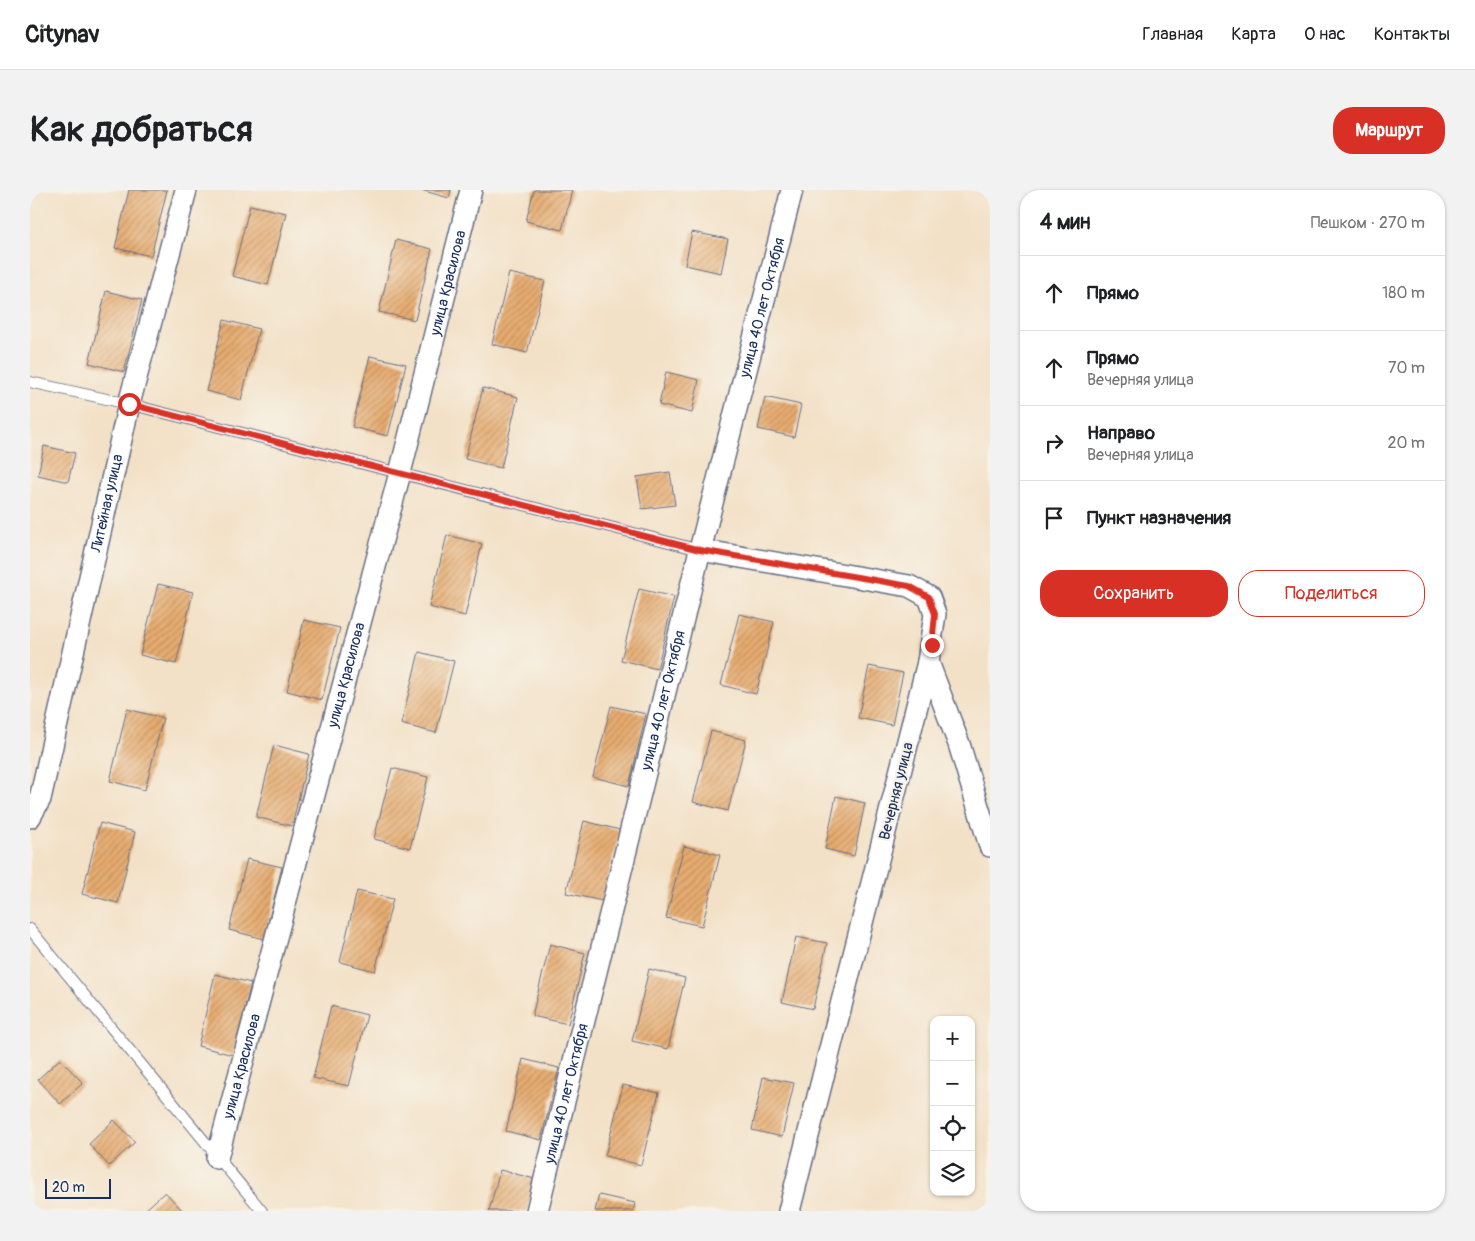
<!DOCTYPE html>
<html lang="ru">
<meta charset="utf-8">
<style>
:root{--surface:#fff;--page:#f2f2f2;--text:#202124;--muted:#757577;--line:#e0e0e0;--accent:#d93025}
body{margin:0;font-family:Pangolin,sans-serif;background:var(--page);color:var(--text)}
.controls{position:absolute;right:15px;bottom:15px;display:grid;overflow:hidden;border-radius:10px;box-shadow:0 1px 4px #0004}
.controls button{width:45px;height:45px;display:grid;place-items:center;padding:0;border:0;border-bottom:1px solid var(--line);background:var(--surface);color:var(--text);font:25px sans-serif}
.scale{position:absolute;left:15px;bottom:12px;width:66px;box-sizing:border-box;padding-left:5px;border:2px solid #1b2f5e;border-top:0;font-size:14px;line-height:18px;white-space:nowrap;color:#1b2f5e;-webkit-text-stroke:4px #f7f3e8;paint-order:stroke}
.stop{position:absolute;width:15px;height:15px;margin:-11px;border:4px solid #d93025;border-radius:50%;background:#fff}
.stop.end{background:#d93025;border-color:#fff;box-shadow:0 1px 5px #0008}
.list{margin:0;padding:0;list-style:none}
h2{display:flex;justify-content:space-between;align-items:center;height:65px;margin:0;padding:0 20px;font-size:21px}
h2 small{font-size:16px;font-weight:400;color:var(--muted)}
.list li{display:grid;grid-template-columns:32px 1fr auto;gap:15px;align-items:center;box-sizing:border-box;height:75px;padding:0 20px;border-top:1px solid var(--line)}
.list b{display:block;font-size:19px;white-space:nowrap}
.list p{margin:0;font-size:16px;white-space:nowrap;color:var(--muted)}
.list em{font-size:16px;font-style:normal;color:var(--muted)}
.actions{display:flex;gap:10px;padding:15px 20px}
.actions a{flex:1;padding:11px 0;border:1px solid var(--accent);border-radius:20px;text-align:center;font-size:18px;color:var(--accent)}
.actions .main{background:var(--accent);color:#fff}
.icon{flex:none;width:28px;height:28px;fill:none;stroke:currentColor;stroke-width:2;stroke-linecap:round;stroke-linejoin:round}
.map{position:relative;flex:none;width:960px;height:1021px;overflow:hidden;border-radius:20px}
header{display:flex;align-items:center;gap:30px;box-sizing:border-box;height:70px;padding:0 25px;background:var(--surface);border-bottom:1px solid var(--line)}
header strong{font-size:24px}
nav{display:flex;gap:28px;margin-inline-start:auto;font-size:18px}
.intro{display:flex;align-items:center;justify-content:space-between;box-sizing:border-box;height:120px;padding:0 30px}
h1{margin:0;font-size:35px}
.button{padding:12px 22px;border-radius:20px;background:var(--accent);color:#fff;font-size:18px;font-weight:700}
main{display:flex;gap:30px;padding:0 30px}
aside{flex:1;background:var(--surface);border-radius:20px;box-shadow:0 1px 4px #0004}
.map>svg:first-child{display:block}
</style>
<header>
<strong>Citynav</strong>
<nav><a>Главная</a><a>Карта</a><a>О нас</a><a>Контакты</a></nav>
</header>
<div class="intro"><h1>Как добраться</h1><a class="button">Маршрут</a></div>
<main>
<div class="map">
<svg width="960" height="1021" viewBox="0 0 960 1021">
<defs>
<pattern id="building-hatch" width="6" height="6" patternUnits="userSpaceOnUse" patternTransform="scale(1.25)"><rect width="6" height="6" fill="#e7ac70"/><path d="M-1 1l2-2M0 6l6-6M5 7l2-2" fill="none" stroke="#ba8c5f"/></pattern>
</defs>
<rect width="100%" height="100%" fill="#f7f3e8"/>
<filter id="ink" filterUnits="userSpaceOnUse"><feTurbulence type="fractalNoise" baseFrequency=".02" numOctaves="2"/><feDisplacementMap in="SourceGraphic" scale="10" xChannelSelector="R" yChannelSelector="G"/><feConvolveMatrix kernelMatrix="1 2 1 2 8 2 1 2 1" color-interpolation-filters="sRGB"/></filter>
<filter id="wash" filterUnits="userSpaceOnUse"><feTurbulence type="fractalNoise" baseFrequency=".0096" numOctaves="4" result="noise"/><feDisplacementMap in="SourceGraphic" scale="20" xChannelSelector="R" yChannelSelector="G"/><feGaussianBlur stdDeviation="1.12" result="paint"/><feColorMatrix in="noise" values="0 0 0 0 0 0 0 0 0 0 0 0 0 0 0 0 0 1.4 0 .05"/><feComposite in="paint" operator="in"/></filter>
<g filter="url(#wash)">
<rect width="100%" height="100%" fill="#f3e1c7"/>
<g id="blocks">
<g fill="url(#building-hatch)">
<path d="M 99,0 L 137,0 L 121,66 L 85,58 Z"/>
<path d="M 391,0 L 421,0 L 419,8 Z"/>
<path d="M 504,0 L 542,0 L 532,40 L 496,31 Z"/>
<path d="M 220,15 L 256,23 L 238,95 L 202,86 Z"/>
<path d="M 662,42 L 698,49 L 691,83 L 655,75 Z"/>
<path d="M 366,50 L 402,59 L 385,130 L 349,122 Z"/>
<path d="M 479,83 L 515,91 L 497,163 L 462,154 Z"/>
<path d="M 76,101 L 112,110 L 94,182 L 59,173 Z"/>
<path d="M 194,130 L 229,139 L 211,210 L 176,201 Z"/>
<path d="M 340,166 L 376,174 L 358,246 L 322,237 Z"/>
<path d="M 636,182 L 669,190 L 662,223 L 629,215 Z"/>
<path d="M 453,198 L 488,207 L 471,278 L 435,269 Z"/>
<path d="M 735,207 L 771,215 L 764,247 L 728,239 Z"/>
<path d="M 14,256 L 45,263 L 38,292 L 8,285 Z"/>
<path d="M 640,282 L 645,315 L 612,319 L 607,287 Z"/>
<path d="M 417,345 L 452,354 L 435,426 L 399,417 Z"/>
<path d="M 128,394 L 163,402 L 146,474 L 110,465 Z"/>
<path d="M 609,399 L 644,407 L 627,479 L 591,470 Z"/>
<path d="M 709,424 L 744,432 L 726,504 L 691,495 Z"/>
<path d="M 274,430 L 310,438 L 292,510 L 257,501 Z"/>
<path d="M 389,462 L 424,471 L 406,543 L 371,534 Z"/>
<path d="M 839,476 L 873,483 L 862,535 L 828,528 Z"/>
<path d="M 581,516 L 616,524 L 599,596 L 563,587 Z"/>
<path d="M 97,519 L 133,528 L 115,600 L 80,591 Z"/>
<path d="M 681,541 L 716,550 L 698,621 L 663,612 Z"/>
<path d="M 244,555 L 279,564 L 262,636 L 226,627 Z"/>
<path d="M 362,578 L 398,587 L 380,658 L 344,649 Z"/>
<path d="M 806,606 L 835,613 L 824,666 L 795,659 Z"/>
<path d="M 554,631 L 590,640 L 572,711 L 536,703 Z"/>
<path d="M 70,633 L 105,642 L 88,713 L 52,704 Z"/>
<path d="M 654,656 L 690,665 L 672,736 L 636,728 Z"/>
<path d="M 217,669 L 252,677 L 234,749 L 199,740 Z"/>
<path d="M 327,701 L 363,709 L 345,781 L 310,772 Z"/>
<path d="M 766,747 L 797,753 L 783,819 L 752,812 Z"/>
<path d="M 520,754 L 555,763 L 538,834 L 502,826 Z"/>
<path d="M 619,779 L 655,788 L 638,859 L 602,851 Z"/>
<path d="M 185,784 L 221,793 L 203,865 L 168,856 Z"/>
<path d="M 301,816 L 337,825 L 319,896 L 283,888 Z"/>
<path d="M 30,869 L 53,893 L 30,914 L 8,889 Z"/>
<path d="M 493,869 L 529,878 L 511,950 L 476,941 Z"/>
<path d="M 733,887 L 764,893 L 752,947 L 722,940 Z"/>
<path d="M 593,895 L 629,903 L 611,975 L 575,966 Z"/>
<path d="M 84,930 L 105,952 L 79,976 L 59,954 Z"/>
<path d="M 470,980 L 505,989 L 497,1021 L 459,1021 Z"/>
<path d="M 135,1002 L 153,1021 L 114,1021 Z"/>
<path d="M 569,1005 L 605,1013 L 603,1021 L 565,1021 Z"/>
</g>
</g>
</g>
<g filter="url(#ink)">
<use href="#blocks" fill-opacity="0" stroke="#676d83" stroke-width="1"/>
<g fill="none" stroke-linecap="round" stroke-linejoin="round">
<g stroke="#676d83" stroke-width="12">
<g id="service">
<path d="M 0,192 L 99,214 L 670,360"/>
<path d="M 0,739 L 232,1021"/>
</g>
</g>
<g stroke="#676d83" stroke-width="24">
<g id="minor">
<path d="M 670,360 L 879,396 L 899,407 L 905,424 L 898,472 L 759,1021"/>
<path d="M 898,472 L 929,554 L 960,656"/>
<path id="s1" d="M 0,627 L 10,609 L 99,214 L 156,0"/>
<path id="s2" d="M 187,968 L 370,283 L 441,0"/>
<path id="s3" d="M 507,1021 L 670,360 L 762,0"/>
</g>
</g>
<use href="#service" stroke="#fff" stroke-width="10"/>
<use href="#minor" stroke="#fff" stroke-width="21"/>
</g>
</g>
<g fill="none" stroke-linecap="round" stroke-linejoin="round" filter="url(#ink)">
<path stroke="#d93025" stroke-width="6" d="M 99,214 L 670,360 L 879,396 L 899,407 L 905,424 L 902,455"/>
</g>
<g text-anchor="middle" stroke-width="4.5" stroke-linejoin="round" paint-order="stroke">
<g font-size="15" fill="#1b2f5e" stroke="#f7f3e8">
<text dy="5" stroke="none"><textPath href="#s2" startOffset="905">улица Красилова</textPath></text>
<text dy="5" stroke="none"><textPath href="#s3" startOffset="931">улица 40 лет Октября</textPath></text>
<text dy="5" stroke="none"><textPath href="#s1" startOffset="324">Литейная улица</textPath></text>
<text dy="5" stroke="none"><textPath href="#s2" startOffset="500">улица Красилова</textPath></text>
<text dy="5" stroke="none"><textPath href="#s3" startOffset="526">улица 40 лет Октября</textPath></text>
<text transform="translate(866 601) rotate(-76)" y="5">Вечерняя улица</text>
<text dy="5" stroke="none"><textPath href="#s2" startOffset="95">улица Красилова</textPath></text>
<text dy="5" stroke="none"><textPath href="#s3" startOffset="121">улица 40 лет Октября</textPath></text>
</g>
</g>
</svg>
<div class="controls">
<button>+</button>
<button>−</button>
<button><svg class="icon" aria-label="locate" viewBox="0 0 24 24"><circle cx="12" cy="12" r="6"/><path d="M12 2v4M12 18v4M2 12h4M18 12h4"/></svg></button>
<button><svg class="icon" aria-label="layers" viewBox="0 0 24 24"><path d="M12 4l9 5-9 5-9-5zM3 14l9 5 9-5"/></svg></button>
</div>
<div class="scale">20 m</div>
<div class="stop" style="left:99px;top:214px"></div>
<div class="stop end" style="left:902px;top:455px"></div>
</div>
<aside>
<h2>4 мин<small>Пешком · 270 m</small></h2>
<ul class="list">
<li><svg class="icon" aria-label="ahead" viewBox="0 0 24 24"><path d="M12 20V5M6 11l6-6 6 6"/></svg><div><b>Прямо</b></div><em>180 m</em></li>
<li><svg class="icon" aria-label="ahead" viewBox="0 0 24 24"><path d="M12 20V5M6 11l6-6 6 6"/></svg><div><b>Прямо</b><p>Вечерняя улица</p></div><em>70 m</em></li>
<li><svg class="icon" aria-label="right" viewBox="0 0 24 24"><path d="M7 20v-9h11M14 6l5 5-5 5"/></svg><div><b>Направо</b><p>Вечерняя улица</p></div><em>20 m</em></li>
<li><svg class="icon" aria-label="arrive" viewBox="0 0 24 24"><path d="M6 21V4h12l-3 4 3 4H6"/></svg><div><b>Пункт назначения</b></div></li>
</ul>
<div class="actions"><a class="main">Сохранить</a><a>Поделиться</a></div>
</aside>
</main>
